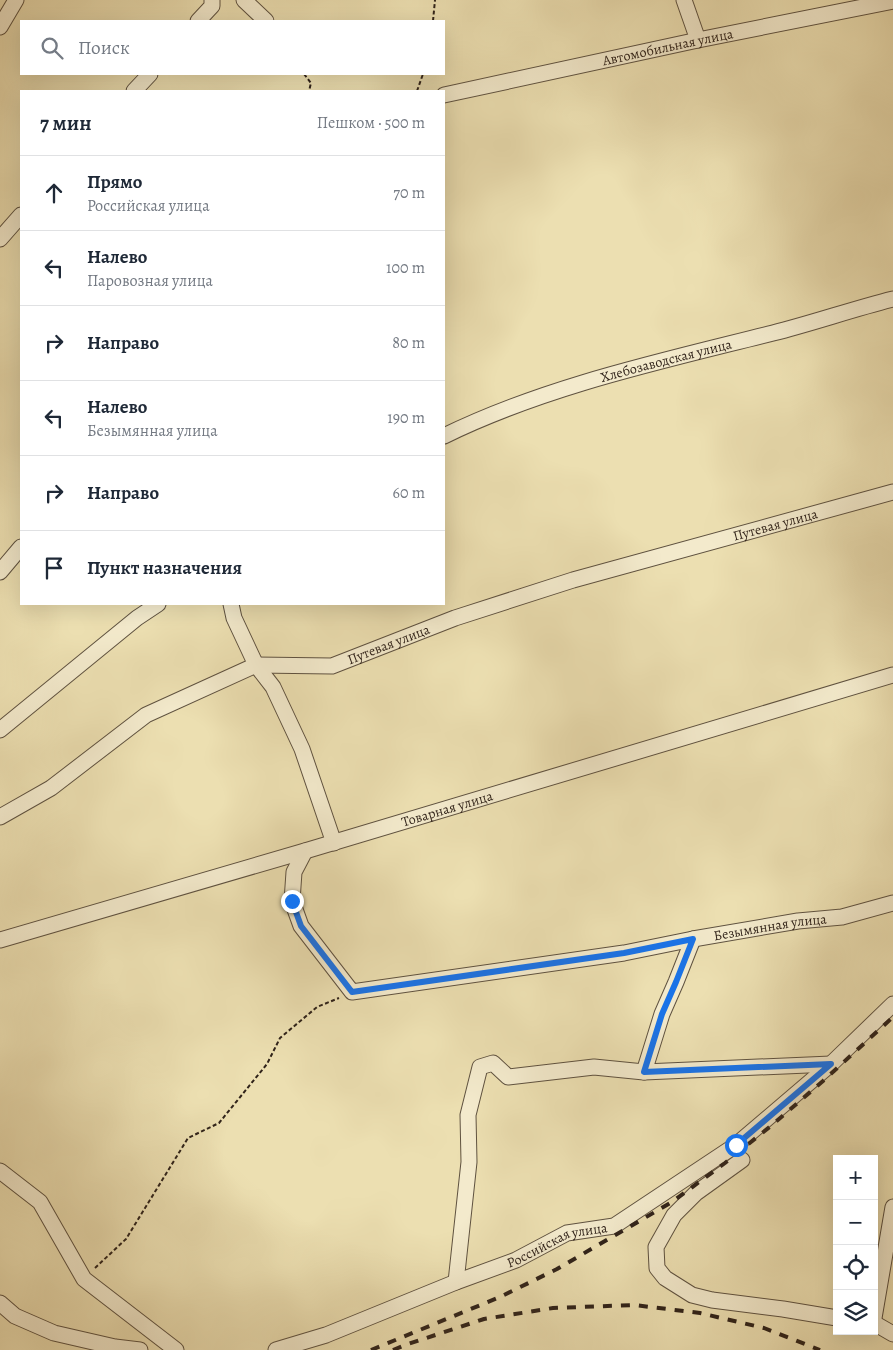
<!DOCTYPE html>
<html lang="ru">
<meta charset="utf-8">
<style>
:root{--surface:#fff;--page:#f6f6f7;--text:#1f2937;--muted:#747a83;--line:#e0e1e3}
body{margin:0;font-family:Alegreya,serif;background:var(--page);color:var(--text)}
.controls{position:absolute;right:15px;bottom:15px;display:grid;overflow:hidden;border-radius:0px;box-shadow:0 5px 20px #0002}
.controls button{width:45px;height:45px;display:grid;place-items:center;padding:0;border:0;border-bottom:1px solid var(--line);background:var(--surface);color:var(--text);font:25px sans-serif}
.stop{position:absolute;width:15px;height:15px;margin:-11px;border:4px solid #1a73e8;border-radius:50%;background:#fff}
.stop.end{background:#1a73e8;border-color:#fff;box-shadow:0 1px 5px #0008}
.list{margin:0;padding:0;list-style:none}
h2{display:flex;justify-content:space-between;align-items:center;height:65px;margin:0;padding:0 20px;font-size:21px}
h2 small{font-size:16px;font-weight:400;color:var(--muted)}
.list li{display:grid;grid-template-columns:32px 1fr auto;gap:15px;align-items:center;box-sizing:border-box;height:75px;padding:0 20px;border-top:1px solid var(--line)}
.list b{display:block;font-size:19px;white-space:nowrap}
.list p{margin:0;font-size:16px;white-space:nowrap;color:var(--muted)}
.list em{font-size:16px;font-style:normal;color:var(--muted)}
.icon{flex:none;width:28px;height:28px;fill:none;stroke:currentColor;stroke-width:2;stroke-linecap:round;stroke-linejoin:round}
.map{position:relative;flex:none;width:893px;height:1350px;overflow:hidden}
.search{position:absolute;background:var(--surface);box-shadow:0 5px 20px #0002;left:20px;top:20px;width:425px;height:55px;display:flex;align-items:center;gap:12px;box-sizing:border-box;padding:0 18px;border-radius:0px;color:var(--muted);font-size:19px}
.panel{position:absolute;background:var(--surface);box-shadow:0 5px 20px #0002;left:20px;top:90px;width:425px;height:515px;border-radius:0px}
.map>svg:first-child{display:block}
</style>
<div class="map">
<svg width="893" height="1350" viewBox="0 0 893 1350">
<rect width="100%" height="100%" fill="#ecdfb1"/>
<filter id="stains"><feTurbulence type="fractalNoise" baseFrequency=".004" numOctaves="4"/><feColorMatrix values="0 0 0 0 .2 0 0 0 0 .09 0 0 0 0 .02 0 0 0 .5 -.17"/></filter>
<radialGradient id="worn" r=".72"><stop offset=".6" stop-color="#630" stop-opacity="0"/><stop offset="1" stop-color="#630" stop-opacity=".3"/></radialGradient>
<g fill="none" stroke-linecap="round" stroke-linejoin="round">
<g stroke="#5f5240" stroke-width="17">
<g id="minor">
<path d="M 244,0 L 266,21"/>
<path d="M 684,0 L 698,40"/>
<path d="M 198,21 L 212,6 L 212,0"/>
<path d="M 0,27 L 16,0"/>
<path d="M 134,91 L 150,74"/>
<path id="s1" d="M 444,95 L 698,40 L 893,1"/>
<path d="M 0,239 L 21,215"/>
<path id="s2" d="M 444,436 C 546,386 662,361 773,333 C 813,323 853,309 893,299"/>
<path d="M 0,572 L 21,547"/>
<path d="M 231,604 L 234,618 L 256,665 L 273,687 L 302,749 L 334,843"/>
<path d="M 0,730 L 137,618 L 158,604"/>
<path id="s3" d="M 0,817 L 51,788 L 146,715 L 256,665 L 332,666 L 455,618 L 573,580 L 893,492"/>
<path id="s4" d="M 305,851 L 294,872 L 292,901 L 301,926 L 352,992 L 624,953 L 693,939 L 798,921 L 842,917 L 893,903"/>
<path id="s5" d="M 0,940 L 305,851 L 893,675"/>
<path d="M 644,1072 L 662,1014 L 676,982 L 693,939"/>
<path d="M 742,1160 L 696,1193 L 674,1215 L 656,1247 L 657,1268 L 665,1278 L 692,1295 L 712,1300 L 783,1309 L 837,1318"/>
<path d="M 0,1171 L 40,1202 L 84,1279 L 176,1350"/>
<path d="M 456,1282 L 469,1162 L 468,1115 L 480,1067 L 493,1063 L 508,1077 L 594,1067 L 644,1072 L 831,1064"/>
<path d="M 0,1303 L 15,1316 L 54,1333 L 115,1347 L 140,1350"/>
<path d="M 874,1318 L 893,1207"/>
<path d="M 874,1323 L 893,1334"/>
<path id="s6" d="M 276,1350 L 326,1335 L 456,1282 L 516,1260 L 567,1233 L 614,1226 L 736,1145 L 831,1064 L 893,1004"/>
</g>
</g>
<g stroke="#30231a" stroke-width="2" stroke-dasharray="4 2.5" stroke-linecap="butt">
<path d="M 433,21 L 435,0"/>
<path d="M 304,74 L 311,83 L 309,91"/>
<path d="M 417,91 L 423,74"/>
<path d="M 95,1268 L 126,1239 L 188,1138 L 219,1123 L 267,1064 L 280,1038 L 317,1007 L 339,998"/>
</g>
<use href="#minor" stroke="#f3eacc" stroke-width="15"/>
<g stroke="#30231a" stroke-width="4" stroke-dasharray="9 9" stroke-linecap="butt">
<path d="M 371,1350 L 500,1297 L 557,1269 L 672,1202 L 725,1163 L 772,1125 L 823,1081 L 893,1017"/>
<path d="M 393,1350 L 405,1345 L 484,1319 L 553,1308 L 634,1305 L 700,1313 L 764,1328 L 820,1350"/>
</g>
</g>
<g fill="none" stroke-linecap="round" stroke-linejoin="round">
<path stroke="#1a73e8" stroke-width="6" d="M 292,901 L 301,926 L 352,992 L 624,953 L 693,939 L 676,982 L 662,1014 L 644,1072 L 831,1064 L 736,1145"/>
</g>
<g text-anchor="middle" stroke-width="4" stroke-linejoin="round" paint-order="stroke">
<g font-size="14" fill="#30231a" stroke="#f3eacc">
<text dy="5" stroke="none"><textPath href="#s1" startOffset="229">Автомобильная улица</textPath></text>
<text dy="5" stroke="none"><textPath href="#s2" startOffset="235">Хлебозаводская улица</textPath></text>
<text dy="5" stroke="none"><textPath href="#s3" startOffset="841">Путевая улица</textPath></text>
<text dy="5" stroke="none"><textPath href="#s3" startOffset="436">Путевая улица</textPath></text>
<text dy="5" stroke="none"><textPath href="#s5" startOffset="466">Товарная улица</textPath></text>
<text dy="5" stroke="none"><textPath href="#s4" startOffset="586">Безымянная улица</textPath></text>
<text dy="5" stroke="none"><textPath href="#s6" startOffset="301">Российская улица</textPath></text>
</g>
</g>
<rect width="100%" height="100%" filter="url(#stains)"/>
<rect width="100%" height="100%" fill="url(#worn)"/>
</svg>
<div class="controls">
<button>+</button>
<button>−</button>
<button><svg class="icon" aria-label="locate" viewBox="0 0 24 24"><circle cx="12" cy="12" r="6"/><path d="M12 2v4M12 18v4M2 12h4M18 12h4"/></svg></button>
<button><svg class="icon" aria-label="layers" viewBox="0 0 24 24"><path d="M12 4l9 5-9 5-9-5zM3 14l9 5 9-5"/></svg></button>
</div>
<div class="stop" style="left:736px;top:1145px"></div>
<div class="stop end" style="left:292px;top:901px"></div>
<div class="search"><svg class="icon" aria-label="search" viewBox="0 0 24 24"><circle cx="10" cy="10" r="6"/><path d="M15 15l6 6"/></svg>Поиск</div>
<section class="panel">
<h2>7 мин<small>Пешком · 500 m</small></h2>
<ul class="list">
<li><svg class="icon" aria-label="ahead" viewBox="0 0 24 24"><path d="M12 20V5M6 11l6-6 6 6"/></svg><div><b>Прямо</b><p>Российская улица</p></div><em>70 m</em></li>
<li><svg class="icon" aria-label="left" viewBox="0 0 24 24"><path d="M17 20v-9H6M10 6l-5 5 5 5"/></svg><div><b>Налево</b><p>Паровозная улица</p></div><em>100 m</em></li>
<li><svg class="icon" aria-label="right" viewBox="0 0 24 24"><path d="M7 20v-9h11M14 6l5 5-5 5"/></svg><div><b>Направо</b></div><em>80 m</em></li>
<li><svg class="icon" aria-label="left" viewBox="0 0 24 24"><path d="M17 20v-9H6M10 6l-5 5 5 5"/></svg><div><b>Налево</b><p>Безымянная улица</p></div><em>190 m</em></li>
<li><svg class="icon" aria-label="right" viewBox="0 0 24 24"><path d="M7 20v-9h11M14 6l5 5-5 5"/></svg><div><b>Направо</b></div><em>60 m</em></li>
<li><svg class="icon" aria-label="arrive" viewBox="0 0 24 24"><path d="M6 21V4h12l-3 4 3 4H6"/></svg><div><b>Пункт назначения</b></div></li>
</ul>
</section>
</div>
